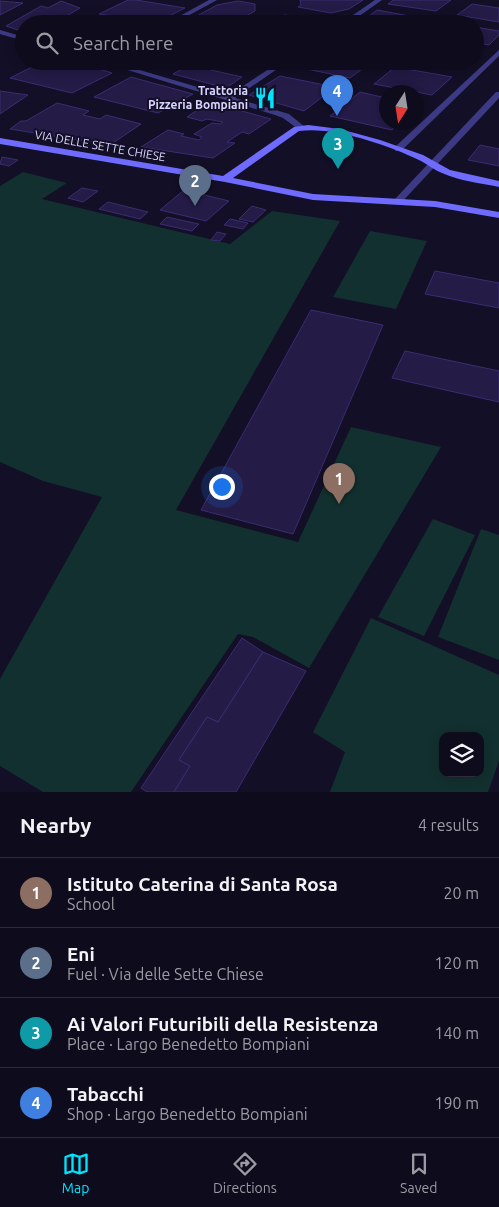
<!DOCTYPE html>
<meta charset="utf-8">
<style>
:root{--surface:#0e0b1c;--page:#171425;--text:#f1f3f6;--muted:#9b9ba3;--line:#2e2b3b;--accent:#00e5ff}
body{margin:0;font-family:Ubuntu,sans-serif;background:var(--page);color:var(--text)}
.controls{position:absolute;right:15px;bottom:15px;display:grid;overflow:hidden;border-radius:10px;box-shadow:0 2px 12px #0003}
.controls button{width:45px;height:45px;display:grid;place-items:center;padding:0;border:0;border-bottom:1px solid var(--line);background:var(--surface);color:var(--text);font:25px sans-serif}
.compass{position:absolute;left:379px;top:85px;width:45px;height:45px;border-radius:50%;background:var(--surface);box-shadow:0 2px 12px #0003;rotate:192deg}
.you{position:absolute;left:221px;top:486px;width:18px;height:18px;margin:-12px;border:4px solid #fff;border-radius:50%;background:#1a73e8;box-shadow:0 0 0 8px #1a73e833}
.badge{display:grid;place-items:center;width:32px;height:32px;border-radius:50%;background:var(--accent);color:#fff;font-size:16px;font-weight:700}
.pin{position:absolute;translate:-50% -41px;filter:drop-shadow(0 1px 2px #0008)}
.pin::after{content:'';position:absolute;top:26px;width:18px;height:15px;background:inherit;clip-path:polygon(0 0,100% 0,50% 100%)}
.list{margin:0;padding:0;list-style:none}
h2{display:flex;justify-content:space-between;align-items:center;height:65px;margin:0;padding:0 20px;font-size:21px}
h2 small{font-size:16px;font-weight:400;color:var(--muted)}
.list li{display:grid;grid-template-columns:32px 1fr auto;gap:15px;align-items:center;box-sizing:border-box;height:70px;padding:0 20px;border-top:1px solid var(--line)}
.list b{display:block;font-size:19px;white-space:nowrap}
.list p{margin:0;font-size:16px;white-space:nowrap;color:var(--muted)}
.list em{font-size:16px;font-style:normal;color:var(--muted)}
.icon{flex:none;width:28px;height:28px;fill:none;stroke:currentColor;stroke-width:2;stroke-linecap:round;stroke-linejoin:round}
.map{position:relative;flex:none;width:499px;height:792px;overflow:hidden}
.search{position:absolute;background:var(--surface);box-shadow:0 2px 12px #0003;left:15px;right:15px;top:15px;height:55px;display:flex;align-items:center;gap:12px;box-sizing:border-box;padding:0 18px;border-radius:28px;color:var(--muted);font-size:19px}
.sheet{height:345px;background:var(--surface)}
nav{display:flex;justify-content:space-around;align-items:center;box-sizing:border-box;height:70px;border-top:1px solid var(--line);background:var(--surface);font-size:14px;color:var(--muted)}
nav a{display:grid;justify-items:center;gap:2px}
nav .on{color:var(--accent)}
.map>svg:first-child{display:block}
</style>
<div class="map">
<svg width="499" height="792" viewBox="0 0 499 792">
<rect width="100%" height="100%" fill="#130f26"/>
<g fill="#12302f" fill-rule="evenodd">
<path d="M 23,172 L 67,183 L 42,199 L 230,244 L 272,211 L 340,221 L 176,510 L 298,542 L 351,427 L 441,447 L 309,668 L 253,637 L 238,634 L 131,792 L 43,792 L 0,766 L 0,679 L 102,497 L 43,481 L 0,462 L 0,186 Z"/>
<path d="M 370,231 L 427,241 L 396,309 L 333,297 Z"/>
<path d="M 433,519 L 475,535 L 424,636 L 378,617 Z"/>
<path d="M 481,529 L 499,535 L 499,660 L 438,637 Z"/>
<path d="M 371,618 L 499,675 L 499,761 L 488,792 L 330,792 L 345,752 L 313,732 ZM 443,736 L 480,736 L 480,773 L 443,773 Z"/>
</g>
<g fill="#241b47" stroke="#3b2d73">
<path d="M 128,0 L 136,0 L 185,8 L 155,23 L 99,14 Z"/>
<path d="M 300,0 L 363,0 L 349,9 L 331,13 L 298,7 L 301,5 Z"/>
<path d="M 393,0 L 451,0 L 436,11 L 388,4 Z"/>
<path d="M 0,1 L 12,2 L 23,3 L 0,15 Z"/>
<path d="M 61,1 L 80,8 L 65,17 L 85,21 L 80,24 L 24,24 L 24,32 L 6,26 L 41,6 L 48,8 Z"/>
<path d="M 238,1 L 255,4 L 255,11 L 234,23 L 193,24 L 195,17 L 217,5 Z"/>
<path d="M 472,4 L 499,8 L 499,22 L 457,15 Z"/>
<path d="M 377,10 L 426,19 L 420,24 L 373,24 L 361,22 Z"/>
<path d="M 285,15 L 319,21 L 320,24 L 257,24 L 265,19 Z"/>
<path d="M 475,27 L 499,31 L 499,35 L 489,45 L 475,42 Z"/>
<path d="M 44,61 L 73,61 L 112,73 L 72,93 L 10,78 Z"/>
<path d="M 228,61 L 271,61 L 261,68 Z"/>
<path d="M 299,61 L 363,61 L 370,63 L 350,78 L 292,66 Z"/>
<path d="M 422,61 L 469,61 L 461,69 Z"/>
<path d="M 189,65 L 242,77 L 226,88 L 173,74 Z"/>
<path d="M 395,67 L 452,77 L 432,95 L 374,84 Z"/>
<path d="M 280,76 L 335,87 L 304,111 L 249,95 Z"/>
<path d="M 131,77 L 193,94 L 158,113 L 94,97 Z"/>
<path d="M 0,91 L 28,95 L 0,114 Z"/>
<path d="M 360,92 L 386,98 L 386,122 L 400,122 L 392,130 L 330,116 Z"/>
<path d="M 209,102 L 271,119 L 249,134 L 242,132 L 227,142 L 235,143 L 213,158 L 141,147 L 168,130 L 184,134 L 181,136 L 199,140 L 202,137 L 194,134 L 212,123 L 220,124 L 223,122 L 207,119 L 202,121 L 187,117 Z"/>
<path d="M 57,103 L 89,111 L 83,115 L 100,119 L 106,115 L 141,124 L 110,145 L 10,129 L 21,121 L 26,121 Z"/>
<path d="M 480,145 L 499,149 L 499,166 L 468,160 Z"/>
<path d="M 2,157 L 18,160 L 9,166 L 0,164 Z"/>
<path d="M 82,188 L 98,191 L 83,202 L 68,198 Z"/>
<path d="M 184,190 L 229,201 L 206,221 L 160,210 Z"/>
<path d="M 108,202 L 148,212 L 140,219 L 99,209 Z"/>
<path d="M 252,206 L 266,210 L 253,222 L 239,219 Z"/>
<path d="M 167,217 L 199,224 L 192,231 L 160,224 Z"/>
<path d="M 230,219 L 248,223 L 243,229 L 224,225 Z"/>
<path d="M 217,232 L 226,234 L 220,241 L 211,240 Z"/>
<path d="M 435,271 L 499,283 L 499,308 L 425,294 Z"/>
<path d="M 311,310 L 383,325 L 293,534 L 201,510 Z"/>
<path d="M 405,351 L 499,371 L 499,402 L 392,378 Z"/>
<path d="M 242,638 L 263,652 L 218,722 L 207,717 L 179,760 L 190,766 L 174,792 L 147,792 L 141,788 Z"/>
<path d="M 263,652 L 306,671 L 236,792 L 174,792 L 190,766 L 179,760 L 207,717 L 218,722 Z"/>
</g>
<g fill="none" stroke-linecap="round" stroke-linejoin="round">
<g fill="#3d3a85" fill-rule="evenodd">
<path d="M 209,0 L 217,0 L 173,24 L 165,24 Z"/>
<path d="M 375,0 L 382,0 L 348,24 L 340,24 Z"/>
<path d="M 0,30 L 24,37 L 24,41 L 0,34 Z"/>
<path d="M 499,50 L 499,56 L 401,151 L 395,151 L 395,147 Z"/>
<path d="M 98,61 L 109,61 L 228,96 L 281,61 L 289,61 L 235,98 L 289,114 L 305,127 L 298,129 L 283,118 L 275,115 Z"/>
<path d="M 496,92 L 499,92 L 499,98 L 400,204 L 394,204 L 394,200 Z"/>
</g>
<path fill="#6f6bff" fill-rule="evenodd" d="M 308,125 L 340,129 L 380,140 L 423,155 L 450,170 L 499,181 L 499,187 C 480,183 460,181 442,173 C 434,170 427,164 419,160 C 388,145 333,126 299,131 L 233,178 L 313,194 L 435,201 L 499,212 L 499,218 L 435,207 L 313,200 L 225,182 L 0,144 L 0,138 L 223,176 L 294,127 Z"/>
</g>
<defs>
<g id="restaurant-bare" transform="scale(1.725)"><path d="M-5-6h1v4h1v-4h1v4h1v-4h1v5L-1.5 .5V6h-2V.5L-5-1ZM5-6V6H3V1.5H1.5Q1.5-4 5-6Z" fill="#00e5ff" stroke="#130f26" stroke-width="2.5" paint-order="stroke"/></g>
</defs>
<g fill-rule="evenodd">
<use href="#restaurant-bare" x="265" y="98"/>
</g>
<g text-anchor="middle" stroke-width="4" stroke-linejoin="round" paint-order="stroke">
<g font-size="12" font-weight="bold" fill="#d9d4ff" stroke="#130f26" text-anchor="end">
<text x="248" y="95">Trattoria<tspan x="248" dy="14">Pizzeria Bompiani</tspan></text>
</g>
<g font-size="12" fill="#d9d4ff" stroke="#130f26">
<text transform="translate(100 146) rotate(10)" y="4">VIA DELLE SETTE CHIESE</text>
</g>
</g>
</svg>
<div class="controls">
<button><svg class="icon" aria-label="layers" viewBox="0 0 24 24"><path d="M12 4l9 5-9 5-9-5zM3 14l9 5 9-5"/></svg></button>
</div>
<svg class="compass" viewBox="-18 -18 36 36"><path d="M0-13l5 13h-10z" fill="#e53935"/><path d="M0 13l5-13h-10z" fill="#9b9ba3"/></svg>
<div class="you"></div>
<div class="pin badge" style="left:339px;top:504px;background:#8d6e63">1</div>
<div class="pin badge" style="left:195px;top:206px;background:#5c6f8a">2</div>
<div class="pin badge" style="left:338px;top:169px;background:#0f9aa8">3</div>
<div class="pin badge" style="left:337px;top:116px;background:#3f7fe0">4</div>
<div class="search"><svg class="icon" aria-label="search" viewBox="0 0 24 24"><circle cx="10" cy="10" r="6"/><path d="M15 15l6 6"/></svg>Search here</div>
</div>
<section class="sheet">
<h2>Nearby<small>4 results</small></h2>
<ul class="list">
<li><span class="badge" style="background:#8d6e63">1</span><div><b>Istituto Caterina di Santa Rosa</b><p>School</p></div><em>20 m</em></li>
<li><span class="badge" style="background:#5c6f8a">2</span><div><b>Eni</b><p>Fuel · Via delle Sette Chiese</p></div><em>120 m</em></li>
<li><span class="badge" style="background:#0f9aa8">3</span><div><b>Ai Valori Futuribili della Resistenza</b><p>Place · Largo Benedetto Bompiani</p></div><em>140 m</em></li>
<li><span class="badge" style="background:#3f7fe0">4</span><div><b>Tabacchi</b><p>Shop · Largo Benedetto Bompiani</p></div><em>190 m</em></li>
</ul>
</section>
<nav>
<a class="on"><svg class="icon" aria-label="map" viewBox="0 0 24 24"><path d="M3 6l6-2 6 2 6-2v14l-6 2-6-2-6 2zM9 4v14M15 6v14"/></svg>Map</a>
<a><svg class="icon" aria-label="directions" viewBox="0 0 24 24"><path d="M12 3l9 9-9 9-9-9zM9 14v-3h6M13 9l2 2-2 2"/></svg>Directions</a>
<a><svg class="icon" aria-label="saved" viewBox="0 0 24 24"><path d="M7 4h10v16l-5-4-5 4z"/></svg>Saved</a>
</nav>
